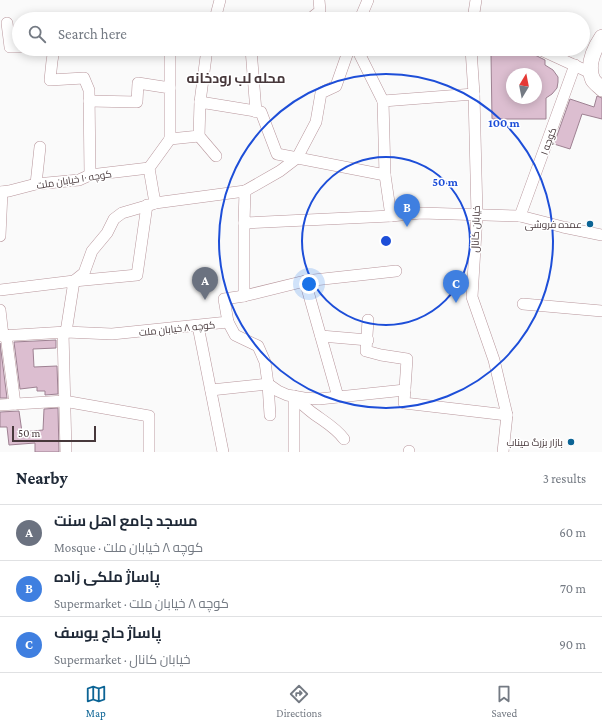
<!DOCTYPE html>
<meta charset="utf-8">
<style>
:root{--surface:#fff;--page:#f2f2f3;--text:#1f2937;--muted:#747a83;--line:#e0e1e3;--accent:#0c6495}
body{margin:0;font-family:"Crimson Pro",Cairo,serif;background:var(--page);color:var(--text)}
.compass{position:absolute;left:506px;top:68px;width:36px;height:36px;border-radius:50%;background:var(--surface);box-shadow:0 2px 10px #0003;rotate:10deg}
.scale{position:absolute;left:12px;bottom:10px;width:84px;box-sizing:border-box;padding-left:4px;border:2px solid #47383b;border-top:0;font-size:11px;line-height:14px;white-space:nowrap;color:#47383b;-webkit-text-stroke:3px #fff;paint-order:stroke}
.you{position:absolute;left:309px;top:284px;width:14px;height:14px;margin:-10px;border:3px solid #fff;border-radius:50%;background:#1a73e8;box-shadow:0 0 0 6px #1a73e833}
.badge{display:grid;place-items:center;width:26px;height:26px;border-radius:50%;background:var(--accent);color:#fff;font-size:13px;font-weight:700}
.pin{position:absolute;translate:-50% -33px;filter:drop-shadow(0 1px 2px #0008)}
.pin::after{content:'';position:absolute;top:21px;width:14px;height:12px;background:inherit;clip-path:polygon(0 0,100% 0,50% 100%)}
.list{margin:0;padding:0;list-style:none}
h2{display:flex;justify-content:space-between;align-items:center;height:52px;margin:0;padding:0 16px;font-size:17px}
h2 small{font-size:13px;font-weight:400;color:var(--muted)}
.list li{display:grid;grid-template-columns:26px 1fr auto;gap:12px;align-items:center;box-sizing:border-box;height:56px;padding:0 16px;border-top:1px solid var(--line)}
.list b{display:block;font-size:15px;white-space:nowrap}
.list p{margin:0;font-size:13px;white-space:nowrap;color:var(--muted)}
.list em{font-size:13px;font-style:normal;color:var(--muted)}
.icon{flex:none;width:22px;height:22px;fill:none;stroke:currentColor;stroke-width:2;stroke-linecap:round;stroke-linejoin:round}
.map{position:relative;flex:none;width:602px;height:452px;overflow:hidden}
.search{position:absolute;background:var(--surface);box-shadow:0 2px 10px #0003;left:12px;right:12px;top:12px;height:44px;display:flex;align-items:center;gap:10px;box-sizing:border-box;padding:0 14px;border-radius:22px;color:var(--muted);font-size:15px}
.sheet{height:220px;background:var(--surface)}
nav{display:flex;justify-content:space-around;align-items:center;box-sizing:border-box;height:56px;border-top:1px solid var(--line);background:var(--surface);font-size:11px;color:var(--muted)}
nav a{display:grid;justify-items:center;gap:2px}
nav .on{color:var(--accent)}
.map>svg:first-child{display:block}
</style>
<div class="map">
<svg width="602" height="452" viewBox="0 0 602 452">
<rect width="100%" height="100%" fill="#fafafa"/>
<g fill="#dcbed0" stroke="#9e8192" fill-rule="evenodd">
<path d="M 491,55 L 535,55 L 545,60 L 545,65 L 553,70 L 558,77 L 558,82 L 557,88 L 552,94 L 546,98 L 546,119 L 492,119 ZM 512,74 L 536,74 L 536,98 L 512,98 Z"/>
<path d="M 597,96 L 602,98 L 602,119 L 582,114 L 570,149 L 554,144 L 570,99 L 594,107 Z"/>
<path d="M 56,340 L 56,348 L 33,349 L 34,367 L 57,366 L 58,394 L 45,395 L 45,391 L 37,391 L 37,387 L 20,389 L 14,342 Z"/>
<path d="M 0,343 L 7,398 L 0,398 Z"/>
<path d="M 58,408 L 59,452 L 35,452 L 35,443 L 9,445 L 7,427 L 0,427 L 0,412 L 19,411 L 22,432 L 43,430 L 44,409 Z"/>
</g>
<g fill="none" stroke-linecap="round" stroke-linejoin="round">
<g stroke="#b8969c" stroke-width="12">
<g id="minor">
<path d="M 215,19 L 220,0"/>
<path d="M 310,19 L 320,11 L 319,0"/>
<path d="M 360,19 L 368,0"/>
<path d="M 473,19 L 476,0"/>
<path d="M 7,23 L 10,47 L 19,47"/>
<path d="M 54,49 L 52,61 L 50,80 L 84,78 L 89,90 L 90,175"/>
<path d="M 251,49 L 256,112"/>
<path d="M 357,49 L 383,101"/>
<path d="M 471,49 L 474,94 L 477,215 L 472,297 L 494,360 L 507,415 L 503,452"/>
<path d="M 539,49 L 591,73"/>
<path d="M 170,88 L 170,54"/>
<path d="M 474,94 L 383,101 L 385,175 L 277,154 L 261,112 L 200,102 L 199,136 L 170,139 L 149,168 L 155,203 L 245,191 L 244,223 L 391,216 L 421,213 L 520,216 L 563,227 L 602,235"/>
<path d="M 89,101 L 137,102 L 138,83 L 170,88 L 170,139"/>
<path d="M 200,102 L 207,49"/>
<path d="M 199,136 L 216,156"/>
<path d="M 385,175 L 391,216"/>
<path d="M 36,184 L 40,147"/>
<path d="M 245,191 L 280,171 L 297,158 L 316,122 L 321,93 L 336,86 L 349,49"/>
<path d="M 0,192 L 9,191 L 36,184 L 79,180 L 90,175 L 149,168"/>
<path d="M 520,216 L 575,65"/>
<path d="M 244,223 L 244,296"/>
<path d="M 0,236 L 2,192"/>
<path d="M 74,281 L 137,275 L 147,205"/>
<path d="M 74,281 L 84,273 L 92,251 L 107,233 L 114,219 L 122,213 L 153,204"/>
<path d="M 305,281 L 338,397"/>
<path d="M 0,290 L 74,281 L 66,332"/>
<path d="M 523,304 L 602,311"/>
<path d="M 0,310 L 3,336"/>
<path d="M 368,320 L 366,351 L 381,355 L 407,359 L 404,403 L 507,415"/>
<path d="M 198,326 L 223,452"/>
<path d="M 63,332 L 66,452"/>
<path d="M 6,335 L 15,404"/>
<path d="M 0,336 L 66,332 L 112,334 L 228,322 L 224,299 L 244,296 L 305,281 L 396,271"/>
<path d="M 321,336 L 368,340"/>
<path d="M 268,384 L 278,391 L 287,395 L 304,398 L 319,399 L 405,390"/>
<path d="M 268,384 L 270,415"/>
<path d="M 211,390 L 268,384 L 265,362 L 258,346 L 235,335 L 228,322"/>
<path d="M 294,396 L 294,452"/>
<path d="M 294,397 C 301,403 307,409 314,414 C 325,422 336,428 344,439"/>
<path d="M 0,405 L 64,401 L 149,416 L 149,452"/>
<path d="M 409,452 L 409,451"/>
</g>
</g>
<g stroke="#b8969c" stroke-width="16">
<path id="major" d="M 602,37 C 594,49 586,65 593,80 C 595,83 599,86 602,89"/>
</g>
<use href="#minor" stroke="#fff" stroke-width="11"/>
<use href="#major" stroke="#fff" stroke-width="15"/>
</g>
<g fill="none" stroke="#1d4ed8" stroke-width="2">
<circle cx="386" cy="241" r="84"/>
<circle cx="386" cy="241" r="167"/>
</g>
<g fill="#0c6495" stroke="#fff" stroke-width="1.5">
<circle cx="590" cy="224" r="4"/>
<circle cx="571" cy="442" r="4"/>
</g>
<g text-anchor="middle" stroke-width="3" stroke-linejoin="round" paint-order="stroke">
<g font-size="10" fill="#47383b" stroke="#fff">
<text transform="translate(548 141) rotate(-70)" y="4">کوچه ۱</text>
<text transform="translate(74 179) rotate(-9)" y="4">کوچه ۱۰ خیابان ملت</text>
<text transform="translate(475 229) rotate(-88)" y="4">خیابان کانال</text>
<text transform="translate(177 328) rotate(-6)" y="4">کوچه ۸ خیابان ملت</text>
</g>
<g font-size="10" fill="#47383b" stroke="#fff" text-anchor="end">
<text x="582" y="228">عمده فروشی</text>
<text x="563" y="446">بازار بزرگ میناب</text>
</g>
<g font-size="14" font-weight="bold" fill="#47383b" stroke="#fff">
<text x="236" y="83">محله لب رودخانه</text>
</g>
</g>
<circle cx="386" cy="241" r="6" fill="#1d4ed8" stroke="#fff" stroke-width="2"/>
<g font-size="12" text-anchor="middle" font-weight="bold" fill="#1d4ed8" stroke="#fff" stroke-width="3" stroke-linejoin="round" paint-order="stroke">
<text x="504" y="127">100 m</text>
<text x="445" y="186">50 m</text>
</g>
</svg>
<svg class="compass" viewBox="-18 -18 36 36"><path d="M0-13l5 13h-10z" fill="#e53935"/><path d="M0 13l5-13h-10z" fill="#747a83"/></svg>
<div class="scale">50 m</div>
<div class="you"></div>
<div class="pin badge" style="left:205px;top:300px;background:#6b7280">A</div>
<div class="pin badge" style="left:407px;top:227px;background:#3f7fe0">B</div>
<div class="pin badge" style="left:456px;top:303px;background:#3f7fe0">C</div>
<div class="search"><svg class="icon" aria-label="search" viewBox="0 0 24 24"><circle cx="10" cy="10" r="6"/><path d="M15 15l6 6"/></svg>Search here</div>
</div>
<section class="sheet">
<h2>Nearby<small>3 results</small></h2>
<ul class="list">
<li><span class="badge" style="background:#6b7280">A</span><div><b>مسجد جامع اهل سنت</b><p>Mosque · کوچه ۸ خیابان ملت</p></div><em>60 m</em></li>
<li><span class="badge" style="background:#3f7fe0">B</span><div><b>پاساژ ملکی زاده</b><p>Supermarket · کوچه ۸ خیابان ملت</p></div><em>70 m</em></li>
<li><span class="badge" style="background:#3f7fe0">C</span><div><b>پاساژ حاج یوسف</b><p>Supermarket · خیابان کانال</p></div><em>90 m</em></li>
</ul>
</section>
<nav>
<a class="on"><svg class="icon" aria-label="map" viewBox="0 0 24 24"><path d="M3 6l6-2 6 2 6-2v14l-6 2-6-2-6 2zM9 4v14M15 6v14"/></svg>Map</a>
<a><svg class="icon" aria-label="directions" viewBox="0 0 24 24"><path d="M12 3l9 9-9 9-9-9zM9 14v-3h6M13 9l2 2-2 2"/></svg>Directions</a>
<a><svg class="icon" aria-label="saved" viewBox="0 0 24 24"><path d="M7 4h10v16l-5-4-5 4z"/></svg>Saved</a>
</nav>
